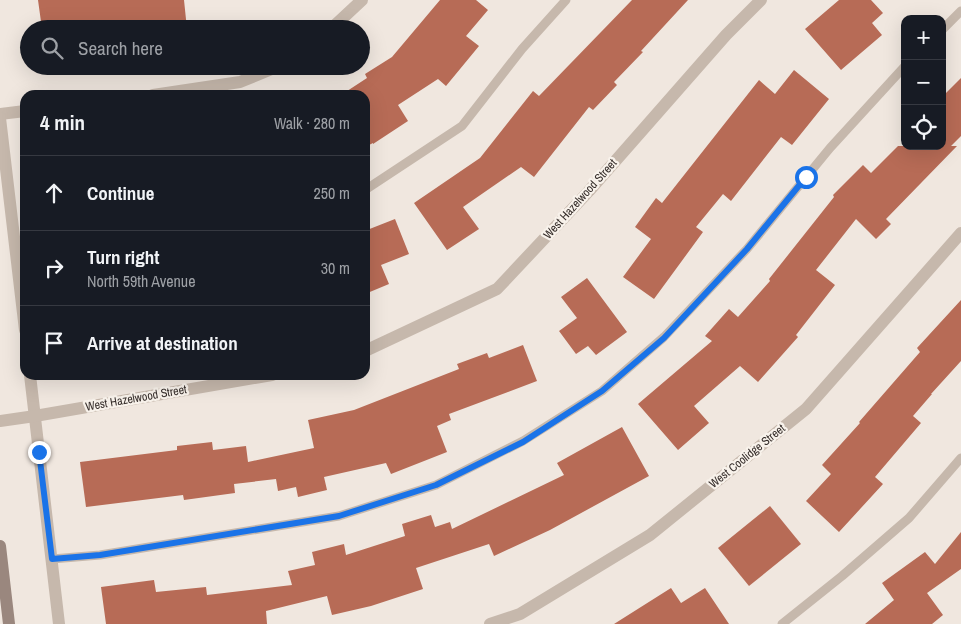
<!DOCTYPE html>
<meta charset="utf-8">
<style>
:root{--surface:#171b24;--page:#242831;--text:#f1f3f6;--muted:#9ea1a6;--line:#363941}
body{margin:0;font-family:"Archivo Narrow",sans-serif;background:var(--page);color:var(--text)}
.controls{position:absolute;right:15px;top:15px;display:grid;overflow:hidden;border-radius:10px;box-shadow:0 5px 20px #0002}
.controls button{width:45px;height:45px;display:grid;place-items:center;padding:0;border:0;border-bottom:1px solid var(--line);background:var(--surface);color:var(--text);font:25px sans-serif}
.stop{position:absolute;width:15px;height:15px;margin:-11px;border:4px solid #1a73e8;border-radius:50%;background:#fff}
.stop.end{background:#1a73e8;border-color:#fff;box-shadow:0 1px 5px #0008}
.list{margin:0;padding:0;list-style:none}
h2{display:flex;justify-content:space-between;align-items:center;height:65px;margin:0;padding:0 20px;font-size:21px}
h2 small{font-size:16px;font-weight:400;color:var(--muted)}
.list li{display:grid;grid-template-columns:32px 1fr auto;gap:15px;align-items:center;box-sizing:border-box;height:75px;padding:0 20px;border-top:1px solid var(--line)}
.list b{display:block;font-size:19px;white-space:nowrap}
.list p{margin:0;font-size:16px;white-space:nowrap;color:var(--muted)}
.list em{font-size:16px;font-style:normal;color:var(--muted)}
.icon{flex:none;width:28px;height:28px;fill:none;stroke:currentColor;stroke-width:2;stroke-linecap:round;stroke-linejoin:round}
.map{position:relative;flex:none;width:961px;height:624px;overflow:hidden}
.search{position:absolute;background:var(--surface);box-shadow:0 5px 20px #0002;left:20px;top:20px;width:350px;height:55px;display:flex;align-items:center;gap:12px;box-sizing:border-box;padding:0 18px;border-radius:28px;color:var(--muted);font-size:19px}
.panel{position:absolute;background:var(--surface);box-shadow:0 5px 20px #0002;left:20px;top:90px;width:350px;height:290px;border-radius:15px}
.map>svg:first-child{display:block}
</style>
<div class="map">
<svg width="961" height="624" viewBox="0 0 961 624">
<rect width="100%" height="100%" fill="#f0e7df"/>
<g fill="#b76b56">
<path d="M 38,0 L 184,0 L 187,29 L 158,29 L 157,22 L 127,25 L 126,22 L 68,29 L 42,29 Z"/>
<path d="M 440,0 L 476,0 L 488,10 L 466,36 L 479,46 L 446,86 L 438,79 L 398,105 L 408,121 L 373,144 L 373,143 L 365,147 L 365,95 L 341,95 L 367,78 L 365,74 L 392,57 Z"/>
<path d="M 632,0 L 688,0 L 641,51 L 643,52 L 614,82 L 617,85 L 593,110 L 589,107 L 534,177 L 521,167 L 463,207 L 479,229 L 447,250 L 414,203 L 480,158 L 533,91 L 539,96 Z"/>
<path d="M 839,0 L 871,0 L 883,13 L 872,23 L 882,35 L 841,70 L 805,29 Z"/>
<path d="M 794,70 L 829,99 L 792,145 L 781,137 L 731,201 L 723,194 L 696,227 L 703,232 L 654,299 L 623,277 L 651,239 L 635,227 L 656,198 L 662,203 L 759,80 L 775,94 Z"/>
<path d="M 961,78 L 961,136 L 951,146 L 957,146 L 886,219 L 891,224 L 876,239 L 856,219 L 816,270 L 835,285 L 796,335 L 798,337 L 758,382 L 740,366 L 694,406 L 709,423 L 678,450 L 638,404 L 712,341 L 705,336 L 729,309 L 738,317 L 770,281 L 769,279 L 834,197 L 833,195 L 863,165 L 871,173 L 898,146 L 942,146 L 942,97 Z"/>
<path d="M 395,219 L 409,254 L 381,265 L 389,284 L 365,294 L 365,227 L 366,227 L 367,230 Z"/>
<path d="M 587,278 L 627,332 L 596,355 L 588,346 L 576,354 L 559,331 L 577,318 L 561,297 Z"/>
<path d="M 961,300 L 961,361 L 931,394 L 932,394 L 913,416 L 921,423 L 875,477 L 883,484 L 839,532 L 806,501 L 831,474 L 822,465 L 860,423 L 859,422 L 920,352 L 917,348 Z"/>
<path d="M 523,345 L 537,381 L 449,414 L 451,420 L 437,426 L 447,452 L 391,474 L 386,463 L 324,477 L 327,490 L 298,497 L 296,487 L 278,491 L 276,479 L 234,484 L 235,493 L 184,500 L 183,495 L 86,507 L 80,462 L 177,450 L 177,446 L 212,442 L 213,450 L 246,446 L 248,462 L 314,448 L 308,420 L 354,410 L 459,369 L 457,364 L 487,353 L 489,358 Z"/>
<path d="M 622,427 L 649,476 L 550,530 L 494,556 L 489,544 L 416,568 L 423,589 L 371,606 L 332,615 L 327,596 L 266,611 L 267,624 L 106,624 L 101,587 L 154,580 L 156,592 L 206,587 L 207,595 L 292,585 L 288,571 L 315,565 L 312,552 L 344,544 L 346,555 L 405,536 L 402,524 L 431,515 L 435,527 L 450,522 L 452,529 L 564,475 L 557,463 Z"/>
<path d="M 770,506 L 801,544 L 749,586 L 718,548 Z"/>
<path d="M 961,532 L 961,569 L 927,593 L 943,615 L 932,624 L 865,624 L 894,600 L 882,583 L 925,552 L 935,564 Z"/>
<path d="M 671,588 L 681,603 L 705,588 L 729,624 L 614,624 Z"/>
</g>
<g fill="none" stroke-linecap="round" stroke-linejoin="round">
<g stroke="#c6b8ac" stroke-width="9">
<path d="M 942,30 L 961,11"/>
<path d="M 365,190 L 462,126 L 522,49 L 566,0"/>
<path d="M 52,559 L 100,555 L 339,516 L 436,485 L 523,441 L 602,391 L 664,337 L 747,249 L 830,148 L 905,66"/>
<path d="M 782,624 L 842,576 L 909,518 L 961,458"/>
</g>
<g stroke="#c6b8ac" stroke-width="12">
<path d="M 331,29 L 362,0"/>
<path d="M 153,95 L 240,82 L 279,66"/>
<path d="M 0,114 L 25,111"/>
<path d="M 0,118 L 25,330"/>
<path d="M 365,351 L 497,289 L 589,191 L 726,35 L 761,0"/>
<path d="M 30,375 L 59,624"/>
<path d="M 0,421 L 35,416 L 272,375"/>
<path d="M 490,624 L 520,614 L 650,535 L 806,409 L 961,233"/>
</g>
<path stroke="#9a877e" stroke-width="12" d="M 0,546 L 9,624"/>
</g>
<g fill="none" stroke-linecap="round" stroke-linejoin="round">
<path stroke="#1a73e8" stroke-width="6" d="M 39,452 L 52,559 L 100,555 L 339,516 L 436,485 L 523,442 L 602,391 L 664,338 L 747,249 L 806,177"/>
</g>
<g text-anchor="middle" stroke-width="4.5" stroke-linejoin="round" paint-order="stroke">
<g font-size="12" fill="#352d2a" stroke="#f8f2eb">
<text transform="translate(580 199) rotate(-48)" y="4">West Hazelwood Street</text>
<text transform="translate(136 398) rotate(-10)" y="4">West Hazelwood Street</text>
<text transform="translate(747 456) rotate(-39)" y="4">West Coolidge Street</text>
</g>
</g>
</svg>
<div class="controls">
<button>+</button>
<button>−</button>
<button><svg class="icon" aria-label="locate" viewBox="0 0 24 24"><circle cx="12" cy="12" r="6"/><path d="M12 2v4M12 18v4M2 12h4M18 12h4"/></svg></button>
</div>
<div class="stop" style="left:806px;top:177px"></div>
<div class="stop end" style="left:39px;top:452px"></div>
<div class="search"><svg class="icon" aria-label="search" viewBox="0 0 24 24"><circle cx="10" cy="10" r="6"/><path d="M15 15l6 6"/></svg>Search here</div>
<section class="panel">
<h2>4 min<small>Walk · 280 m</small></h2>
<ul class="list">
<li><svg class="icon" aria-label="ahead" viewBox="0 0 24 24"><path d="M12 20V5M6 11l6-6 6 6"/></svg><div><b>Continue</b></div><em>250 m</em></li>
<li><svg class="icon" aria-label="right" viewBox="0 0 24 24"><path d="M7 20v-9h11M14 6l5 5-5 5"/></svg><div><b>Turn right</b><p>North 59th Avenue</p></div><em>30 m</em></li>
<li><svg class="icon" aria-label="arrive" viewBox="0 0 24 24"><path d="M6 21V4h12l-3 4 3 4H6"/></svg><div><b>Arrive at destination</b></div></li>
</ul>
</section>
</div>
